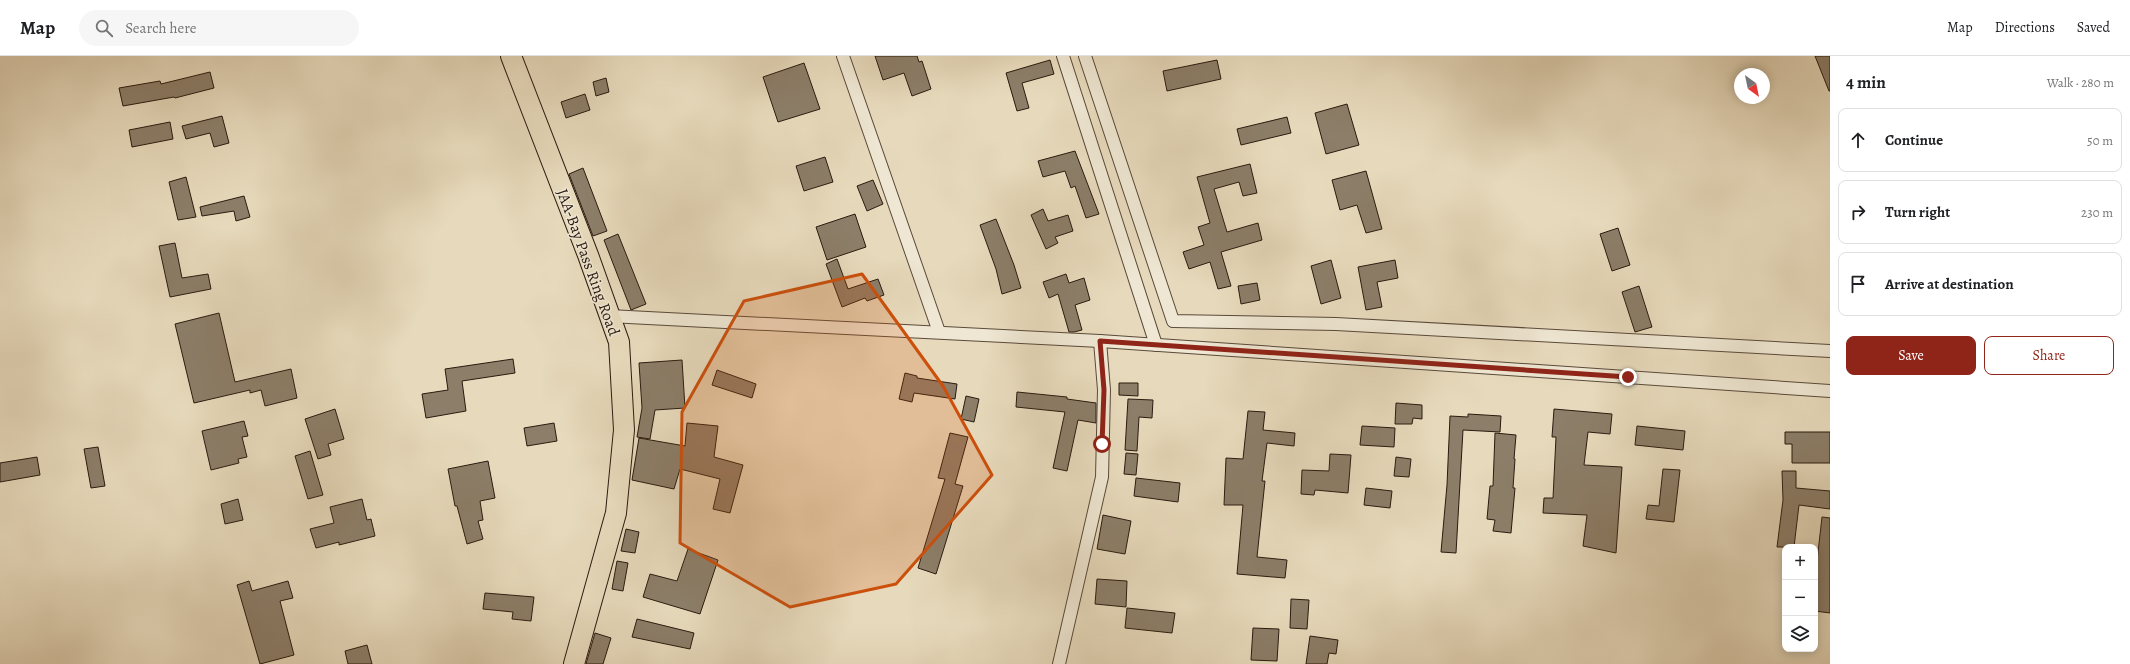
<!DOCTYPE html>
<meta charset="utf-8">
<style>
:root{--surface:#fff;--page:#f6f6f6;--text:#202124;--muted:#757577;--line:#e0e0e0;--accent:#8f2418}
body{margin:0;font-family:Alegreya,serif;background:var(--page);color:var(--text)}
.controls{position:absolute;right:12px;bottom:12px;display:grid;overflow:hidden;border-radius:8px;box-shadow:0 2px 10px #0003}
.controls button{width:36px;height:36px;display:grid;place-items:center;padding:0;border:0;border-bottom:1px solid var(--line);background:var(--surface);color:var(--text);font:20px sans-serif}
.compass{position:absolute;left:1734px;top:12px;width:36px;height:36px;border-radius:50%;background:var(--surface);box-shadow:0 2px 10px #0003;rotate:147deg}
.stop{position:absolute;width:12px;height:12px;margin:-9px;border:3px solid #8f2418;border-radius:50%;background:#fff}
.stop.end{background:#8f2418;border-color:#fff;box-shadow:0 1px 4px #0008}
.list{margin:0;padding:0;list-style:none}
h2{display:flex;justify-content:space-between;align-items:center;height:52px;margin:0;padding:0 16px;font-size:17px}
h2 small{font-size:13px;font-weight:400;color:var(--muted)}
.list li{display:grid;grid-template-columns:26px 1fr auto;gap:12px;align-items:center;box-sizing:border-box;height:64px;margin:0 8px 8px;padding:0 8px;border:1px solid var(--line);border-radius:8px}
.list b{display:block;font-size:15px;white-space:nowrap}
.list em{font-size:13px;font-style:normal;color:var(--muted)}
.actions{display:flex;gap:8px;padding:12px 16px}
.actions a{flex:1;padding:9px 0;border:1px solid var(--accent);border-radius:8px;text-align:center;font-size:14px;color:var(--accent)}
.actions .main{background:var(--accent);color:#fff}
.icon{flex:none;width:22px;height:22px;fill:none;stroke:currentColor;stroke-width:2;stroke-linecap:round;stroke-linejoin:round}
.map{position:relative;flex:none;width:1830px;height:608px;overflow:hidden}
header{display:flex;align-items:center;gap:24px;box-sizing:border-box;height:56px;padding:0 20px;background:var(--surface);border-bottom:1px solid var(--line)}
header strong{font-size:19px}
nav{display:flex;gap:22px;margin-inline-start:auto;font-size:14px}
.search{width:280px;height:36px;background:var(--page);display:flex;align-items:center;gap:10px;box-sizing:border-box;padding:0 14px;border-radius:22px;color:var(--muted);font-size:15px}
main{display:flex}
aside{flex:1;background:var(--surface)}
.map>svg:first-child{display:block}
</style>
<header>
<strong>Map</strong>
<div class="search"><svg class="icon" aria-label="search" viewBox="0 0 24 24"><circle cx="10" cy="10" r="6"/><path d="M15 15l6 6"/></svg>Search here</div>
<nav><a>Map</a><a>Directions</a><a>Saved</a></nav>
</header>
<main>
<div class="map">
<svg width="1830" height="608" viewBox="0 0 1830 608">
<rect width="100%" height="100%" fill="#e7dabc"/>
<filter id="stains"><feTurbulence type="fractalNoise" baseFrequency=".005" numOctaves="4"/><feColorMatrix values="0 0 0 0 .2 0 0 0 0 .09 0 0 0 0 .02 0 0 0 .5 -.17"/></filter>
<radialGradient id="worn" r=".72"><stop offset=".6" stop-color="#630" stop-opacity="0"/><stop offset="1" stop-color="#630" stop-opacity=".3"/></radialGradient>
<g fill="#8c7e69" stroke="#2a1a0f">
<path d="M 875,0 L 917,0 L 919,6 L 922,5 L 931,33 L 912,40 L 904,17 L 883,24 Z"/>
<path d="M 1815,0 L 1830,0 L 1830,35 L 1829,35 Z"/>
<path d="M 1050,4 L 1054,18 L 1022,27 L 1029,52 L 1017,55 L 1006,17 Z"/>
<path d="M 1217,4 L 1221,23 L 1167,35 L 1163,15 Z"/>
<path d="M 804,7 L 820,53 L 778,66 L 763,21 Z"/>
<path d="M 210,16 L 214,32 L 175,42 L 174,41 L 123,50 L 119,32 L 160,25 L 161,28 Z"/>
<path d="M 606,22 L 609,36 L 596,40 L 593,26 Z"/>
<path d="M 585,38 L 590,54 L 566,62 L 561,46 Z"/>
<path d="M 1347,48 L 1359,89 L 1326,98 L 1315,57 Z"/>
<path d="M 222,60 L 229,87 L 214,91 L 210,77 L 186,83 L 182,70 Z"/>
<path d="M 1287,61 L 1291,77 L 1241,89 L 1237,73 Z"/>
<path d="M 170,66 L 173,83 L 132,91 L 129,74 Z"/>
<path d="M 1075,95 L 1099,158 L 1086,162 L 1075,130 L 1071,132 L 1065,115 L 1043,121 L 1038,105 Z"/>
<path d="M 825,101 L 833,126 L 804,135 L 796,110 Z"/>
<path d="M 1250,108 L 1257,137 L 1243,140 L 1239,126 L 1214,133 L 1227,176 L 1258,167 L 1262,184 L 1221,196 L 1231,230 L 1218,233 L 1210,206 L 1189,213 L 1183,196 L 1204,189 L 1198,171 L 1210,167 L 1197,121 Z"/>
<path d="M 583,112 L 607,175 L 593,180 L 569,118 Z"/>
<path d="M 1366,115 L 1382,173 L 1366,177 L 1357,149 L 1340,154 L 1332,124 Z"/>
<path d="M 186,121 L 196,161 L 178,164 L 169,126 Z"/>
<path d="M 873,124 L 883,148 L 867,155 L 857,130 Z"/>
<path d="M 244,140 L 250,161 L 236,165 L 234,155 L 202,160 L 200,151 Z"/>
<path d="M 1043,153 L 1048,165 L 1068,159 L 1073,175 L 1055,181 L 1058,187 L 1046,193 L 1031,159 Z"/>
<path d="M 855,158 L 866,191 L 827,204 L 816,171 Z"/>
<path d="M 996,163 L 1014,209 L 1021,232 L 1002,238 L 996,213 L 980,169 Z"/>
<path d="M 1618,172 L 1630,209 L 1612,215 L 1600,178 Z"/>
<path d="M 618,178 L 646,248 L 631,254 L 604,184 Z"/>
<path d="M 175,187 L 182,222 L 208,218 L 211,233 L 170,241 L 159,190 Z"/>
<path d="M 837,203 L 848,233 L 878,223 L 884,239 L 867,245 L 865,242 L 842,251 L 826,208 Z"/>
<path d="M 1331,204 L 1341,242 L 1321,248 L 1311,210 Z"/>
<path d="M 1395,204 L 1398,222 L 1377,226 L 1382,251 L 1366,254 L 1358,211 Z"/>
<path d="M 1066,218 L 1069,227 L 1084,222 L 1090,244 L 1075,249 L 1082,274 L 1074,276 L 1069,276 L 1058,238 L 1049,242 L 1043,226 Z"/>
<path d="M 1257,227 L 1260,244 L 1241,248 L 1238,230 Z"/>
<path d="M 1639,230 L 1652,271 L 1635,276 L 1622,236 Z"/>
<path d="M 219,257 L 235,326 L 291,313 L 297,342 L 265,350 L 261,334 L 250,337 L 250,334 L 194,347 L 175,268 Z"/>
<path d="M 513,303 L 515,317 L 462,325 L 466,355 L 426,362 L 422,338 L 448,334 L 445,313 Z"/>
<path d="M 682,304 L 685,352 L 655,354 L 650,383 L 637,381 L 642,352 L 639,307 Z"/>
<path d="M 717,314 L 756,328 L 752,342 L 712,329 Z"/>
<path d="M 905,317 L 917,320 L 917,322 L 957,328 L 955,343 L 914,337 L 912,346 L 899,343 Z"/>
<path d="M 1119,327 L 1138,327 L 1138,340 L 1119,339 Z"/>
<path d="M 1017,336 L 1067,341 L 1067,343 L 1096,347 L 1096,367 L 1078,364 L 1067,415 L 1053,412 L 1065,356 L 1016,351 Z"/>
<path d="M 966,340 L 979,343 L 974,366 L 961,363 Z"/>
<path d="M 1128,343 L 1153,344 L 1152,362 L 1139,361 L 1137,395 L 1125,394 Z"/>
<path d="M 1396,347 L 1422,349 L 1422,363 L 1413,362 L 1412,368 L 1395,368 Z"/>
<path d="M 335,353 L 344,383 L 328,388 L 331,399 L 318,403 L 305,363 Z"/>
<path d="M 1554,353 L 1612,358 L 1610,378 L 1588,376 L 1584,409 L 1622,411 L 1616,497 L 1583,490 L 1587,459 L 1543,457 L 1544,442 L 1553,442 L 1556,381 L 1552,381 Z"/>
<path d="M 1248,355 L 1265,356 L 1263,374 L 1295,377 L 1294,390 L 1267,387 L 1262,425 L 1265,425 L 1257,501 L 1287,504 L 1285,522 L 1237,518 L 1243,449 L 1224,449 L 1226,402 L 1243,403 Z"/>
<path d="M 1468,358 L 1501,360 L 1500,376 L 1463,374 L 1456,497 L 1441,496 L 1447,429 L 1450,360 L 1468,361 Z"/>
<path d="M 244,365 L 248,380 L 242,381 L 247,401 L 238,403 L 239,407 L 211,414 L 202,375 Z"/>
<path d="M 554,367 L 557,385 L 527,390 L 524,372 Z"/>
<path d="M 687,367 L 718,370 L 714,401 L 743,409 L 730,457 L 713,453 L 720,423 L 680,413 L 674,433 L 632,424 L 639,382 L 685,390 Z"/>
<path d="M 1362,370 L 1395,372 L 1394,391 L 1360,389 Z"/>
<path d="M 1637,370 L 1685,375 L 1683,394 L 1635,389 Z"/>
<path d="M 1785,376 L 1830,376 L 1830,407 L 1792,407 L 1792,388 L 1785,388 Z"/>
<path d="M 950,377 L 968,381 L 955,428 L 963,430 L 936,518 L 918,512 L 945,423 L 938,422 Z"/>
<path d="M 1495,377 L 1516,379 L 1514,403 L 1515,403 L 1513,432 L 1515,432 L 1511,477 L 1493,475 L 1495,464 L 1487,463 L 1490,430 L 1493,430 Z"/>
<path d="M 98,391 L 105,430 L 91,432 L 84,393 Z"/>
<path d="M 310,395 L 323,439 L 308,443 L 295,400 Z"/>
<path d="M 1126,397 L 1138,398 L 1136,419 L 1124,418 Z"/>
<path d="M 1330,398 L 1351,399 L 1348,437 L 1315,434 L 1314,439 L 1301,438 L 1302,414 L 1329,415 Z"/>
<path d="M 37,401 L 40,419 L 0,426 L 0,407 Z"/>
<path d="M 1396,401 L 1411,403 L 1409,421 L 1394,420 Z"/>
<path d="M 488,405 L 495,442 L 480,445 L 483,464 L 478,465 L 483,483 L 467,488 L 457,450 L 455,450 L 448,413 Z"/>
<path d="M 1663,413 L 1680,414 L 1674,466 L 1646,463 L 1648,449 L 1659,450 Z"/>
<path d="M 1782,415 L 1796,415 L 1796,432 L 1830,435 L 1830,453 L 1799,449 L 1794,491 L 1777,491 L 1783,444 Z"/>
<path d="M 1136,422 L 1180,427 L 1178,446 L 1134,440 Z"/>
<path d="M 1366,432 L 1392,435 L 1390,452 L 1364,449 Z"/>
<path d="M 238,443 L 243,464 L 225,468 L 221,448 Z"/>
<path d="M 362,443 L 367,464 L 371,463 L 375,480 L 339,489 L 339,486 L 316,492 L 310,473 L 334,467 L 330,451 Z"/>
<path d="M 1103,459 L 1131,465 L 1125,498 L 1097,493 Z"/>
<path d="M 1822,461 L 1830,462 L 1830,557 L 1815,555 L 1815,505 L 1817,505 Z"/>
<path d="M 626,473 L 639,476 L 635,497 L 621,495 Z"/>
<path d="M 688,493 L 718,504 L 700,558 L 643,541 L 650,518 L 677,525 Z"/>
<path d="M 617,505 L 628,507 L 623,535 L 612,533 Z"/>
<path d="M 1097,523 L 1127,525 L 1126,551 L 1095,548 Z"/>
<path d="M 249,525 L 252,535 L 288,525 L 293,542 L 280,545 L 294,599 L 260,608 L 237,529 Z"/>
<path d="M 485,537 L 534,541 L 531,565 L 512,563 L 513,556 L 483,553 Z"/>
<path d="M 1291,543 L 1309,544 L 1307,573 L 1290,572 Z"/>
<path d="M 1127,552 L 1175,557 L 1172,577 L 1125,572 Z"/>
<path d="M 637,563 L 694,577 L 690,593 L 632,581 Z"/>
<path d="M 1253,572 L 1279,573 L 1277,605 L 1251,604 Z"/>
<path d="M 595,577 L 611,582 L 603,608 L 586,608 Z"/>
<path d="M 1310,580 L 1338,584 L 1336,598 L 1329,597 L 1327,608 L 1306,608 Z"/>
<path d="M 367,589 L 372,608 L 348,608 L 345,595 Z"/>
</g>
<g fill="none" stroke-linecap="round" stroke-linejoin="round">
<g stroke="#594a3a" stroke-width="14">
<g id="minor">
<path d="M 843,0 L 939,276"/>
<path d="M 1063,0 L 1156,289"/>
<path d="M 1085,0 L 1173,265 L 1336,268 L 1830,295"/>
<path d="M 609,260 L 1100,285 L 1830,335"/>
<path d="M 1059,608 L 1102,421 L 1104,334 L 1100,285"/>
</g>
</g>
<g stroke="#2a1a0f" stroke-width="22">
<path id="trunk" d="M 511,0 L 588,199 L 619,286 L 624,374 L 616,457 L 574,608"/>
</g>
<use href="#minor" stroke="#efe7d3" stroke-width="12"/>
<use href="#trunk" stroke="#e7dabc" stroke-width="20"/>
</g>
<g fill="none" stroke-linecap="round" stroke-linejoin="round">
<path stroke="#8f2418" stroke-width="5" d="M 1102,388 L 1104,334 L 1100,285 L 1628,321"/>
</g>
<path fill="#cc500c" fill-opacity="0.2" stroke="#cc500c" stroke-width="3" stroke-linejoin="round" d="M 862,218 L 943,330 L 992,419 L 896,528 L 790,551 L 680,487 L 682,356 L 744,245 Z"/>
<g text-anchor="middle" stroke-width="3" stroke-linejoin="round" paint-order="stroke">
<g font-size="16" fill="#2a1a0f" stroke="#efe7d3">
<text transform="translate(589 206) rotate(70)" y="6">JAA-Bay Pass Ring Road</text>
</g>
</g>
<rect width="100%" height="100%" filter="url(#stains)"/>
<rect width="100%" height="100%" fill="url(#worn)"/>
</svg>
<div class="controls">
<button>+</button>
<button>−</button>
<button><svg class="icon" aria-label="layers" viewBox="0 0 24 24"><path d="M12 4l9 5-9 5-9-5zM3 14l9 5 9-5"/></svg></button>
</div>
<svg class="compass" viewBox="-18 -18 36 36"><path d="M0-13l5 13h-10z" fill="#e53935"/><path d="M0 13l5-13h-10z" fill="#757577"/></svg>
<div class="stop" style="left:1102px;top:388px"></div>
<div class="stop end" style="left:1628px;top:321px"></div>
</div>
<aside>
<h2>4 min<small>Walk · 280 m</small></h2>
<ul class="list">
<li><svg class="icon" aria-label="ahead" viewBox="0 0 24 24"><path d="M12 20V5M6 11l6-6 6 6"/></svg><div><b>Continue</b></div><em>50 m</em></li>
<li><svg class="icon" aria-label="right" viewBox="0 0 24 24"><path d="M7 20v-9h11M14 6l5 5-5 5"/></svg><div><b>Turn right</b></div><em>230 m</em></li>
<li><svg class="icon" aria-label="arrive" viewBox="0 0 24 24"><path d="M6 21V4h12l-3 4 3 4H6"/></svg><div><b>Arrive at destination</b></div></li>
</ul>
<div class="actions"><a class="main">Save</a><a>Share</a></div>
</aside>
</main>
